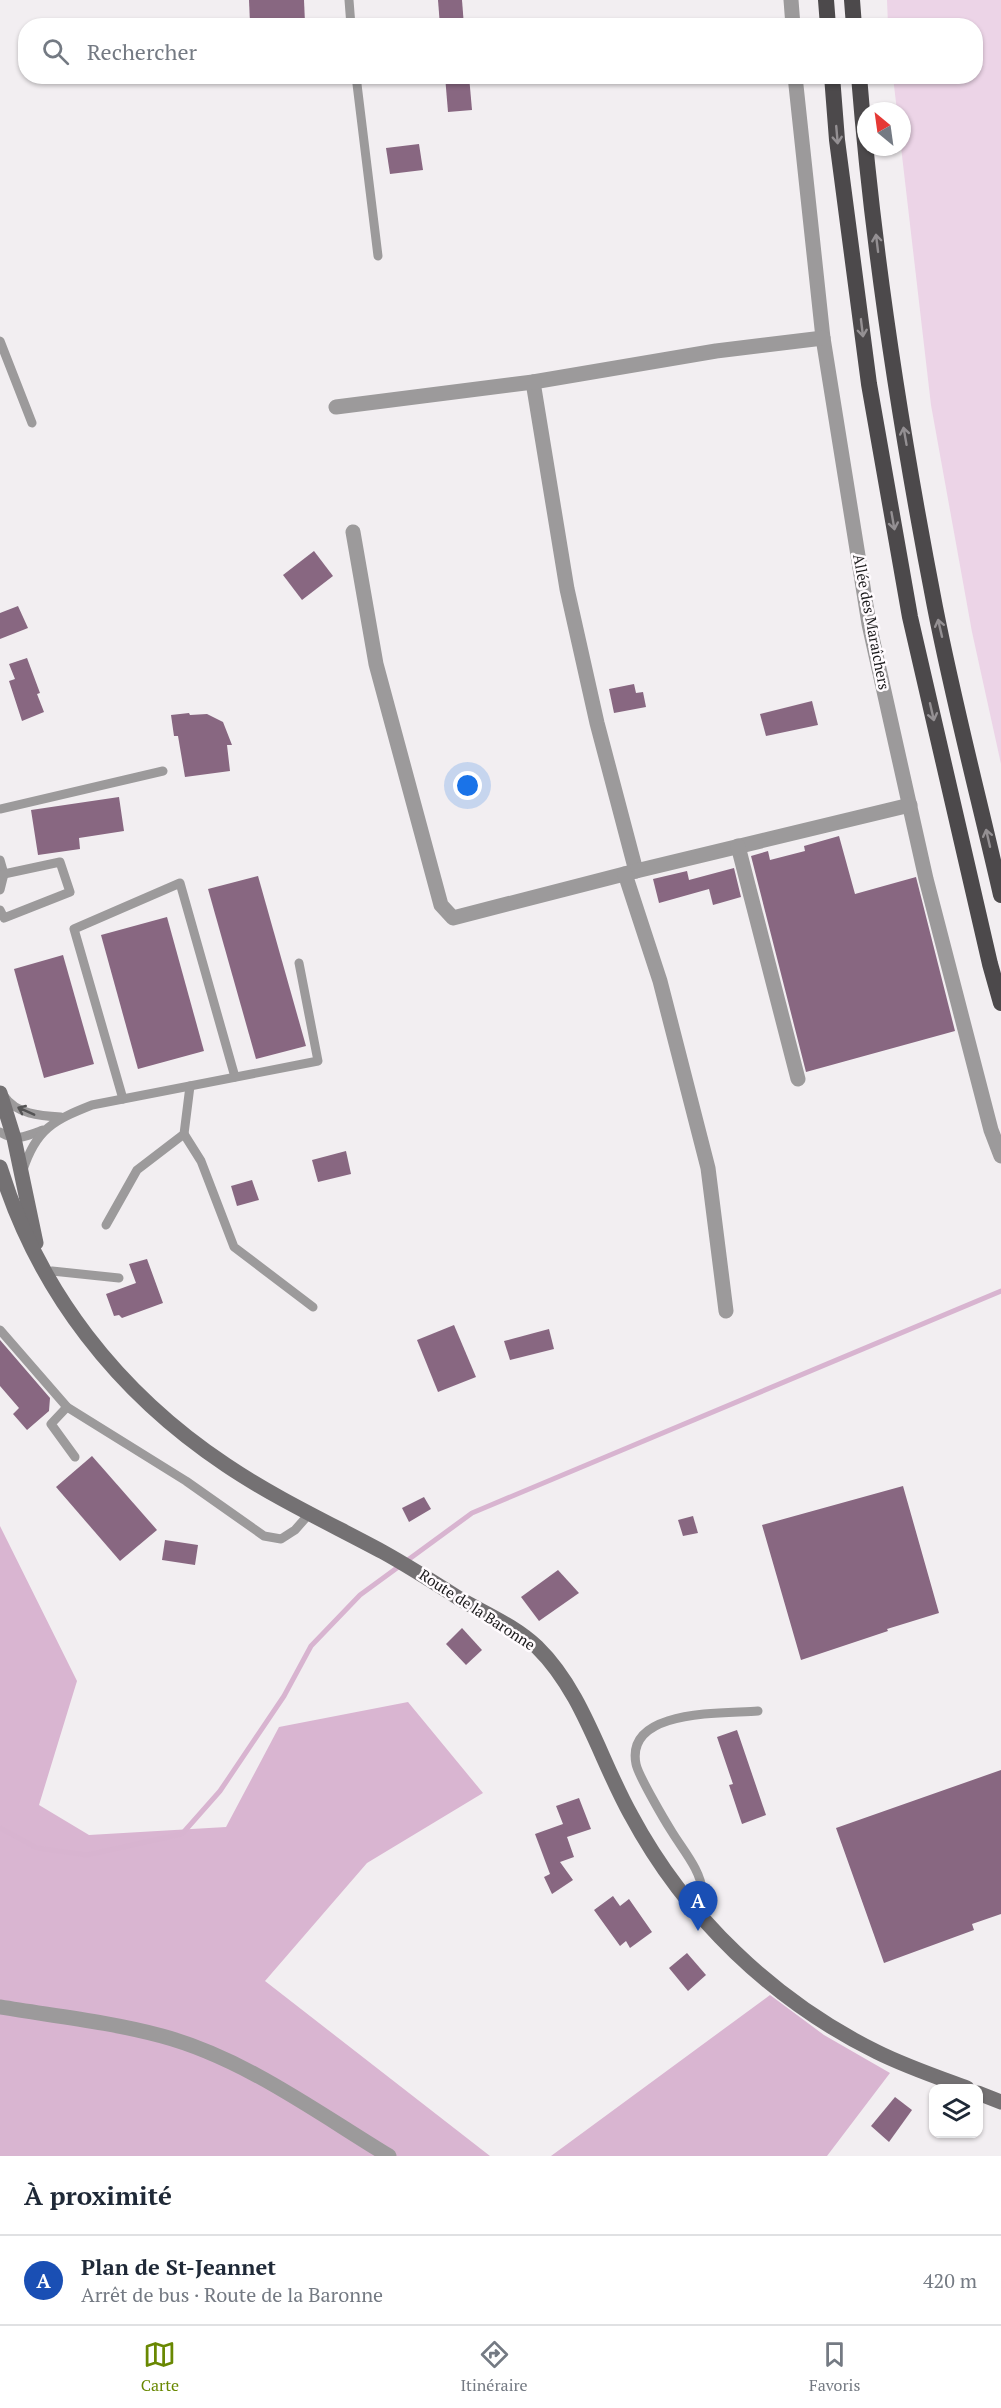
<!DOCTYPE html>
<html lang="fr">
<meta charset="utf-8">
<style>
:root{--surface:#fff;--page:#f2f2f3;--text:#1f2937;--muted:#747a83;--line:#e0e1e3;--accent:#698802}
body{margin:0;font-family:"PT Serif",serif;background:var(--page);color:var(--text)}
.controls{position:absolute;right:18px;bottom:18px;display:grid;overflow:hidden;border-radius:12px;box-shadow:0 2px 4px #0004}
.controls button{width:54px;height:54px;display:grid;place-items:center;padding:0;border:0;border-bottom:2px solid var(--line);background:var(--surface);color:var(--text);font:30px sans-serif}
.compass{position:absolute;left:857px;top:102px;width:54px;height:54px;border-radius:50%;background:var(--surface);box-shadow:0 2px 4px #0004;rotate:331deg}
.you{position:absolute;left:468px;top:786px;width:21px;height:21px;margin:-15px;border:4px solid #fff;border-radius:50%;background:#1a73e8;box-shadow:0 0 0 9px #1a73e833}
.badge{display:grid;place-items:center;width:39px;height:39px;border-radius:50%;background:var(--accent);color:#fff;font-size:20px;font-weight:700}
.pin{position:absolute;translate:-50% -50px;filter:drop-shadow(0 2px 3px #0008)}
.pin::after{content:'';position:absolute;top:32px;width:21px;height:18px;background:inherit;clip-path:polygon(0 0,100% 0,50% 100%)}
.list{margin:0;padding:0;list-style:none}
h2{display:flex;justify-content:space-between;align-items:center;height:78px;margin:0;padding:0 24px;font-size:26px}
h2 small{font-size:20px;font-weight:400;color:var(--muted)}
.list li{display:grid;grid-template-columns:39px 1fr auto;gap:18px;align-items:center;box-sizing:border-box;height:90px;padding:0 24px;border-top:2px solid var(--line)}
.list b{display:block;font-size:22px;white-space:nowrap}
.list p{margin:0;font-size:20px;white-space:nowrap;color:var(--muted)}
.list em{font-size:20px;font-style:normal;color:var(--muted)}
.icon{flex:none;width:33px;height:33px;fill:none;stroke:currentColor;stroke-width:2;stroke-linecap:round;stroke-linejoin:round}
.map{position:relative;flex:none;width:1001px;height:2156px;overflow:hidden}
.search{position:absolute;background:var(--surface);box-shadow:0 2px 4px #0004;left:18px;right:18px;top:18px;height:66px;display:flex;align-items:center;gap:15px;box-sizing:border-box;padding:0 21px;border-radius:24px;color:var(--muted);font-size:22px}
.sheet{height:168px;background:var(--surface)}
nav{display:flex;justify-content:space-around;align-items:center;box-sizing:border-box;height:84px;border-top:2px solid var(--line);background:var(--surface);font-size:16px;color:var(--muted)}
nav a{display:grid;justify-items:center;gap:3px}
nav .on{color:var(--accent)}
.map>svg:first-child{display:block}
</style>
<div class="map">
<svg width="1001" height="2156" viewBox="0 0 1001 2156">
<rect width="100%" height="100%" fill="#f2eef1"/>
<path fill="#ecd4e7" d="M 887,0 L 1001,0 L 1001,764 L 972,632 L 931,405 L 901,147 L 902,111 L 897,111 L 893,77 L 976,76 L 976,26 L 888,25 Z"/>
<g fill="#d9b5d1">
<path d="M 0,1526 L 77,1681 L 39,1805 L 89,1835 L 226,1827 L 279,1727 L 408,1702 L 483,1793 L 367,1863 L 265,1981 L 490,2156 L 0,2156 Z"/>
<path d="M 770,1995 L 824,2035 L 890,2073 L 827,2156 L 551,2156 Z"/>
</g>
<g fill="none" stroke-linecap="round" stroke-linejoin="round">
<path stroke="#d8b4d0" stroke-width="5" d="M 0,1828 L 37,1848 L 87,1855 L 182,1834 L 220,1791 L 284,1696 L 311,1646 L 360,1595 L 472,1513 L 1001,1291"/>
</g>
<g fill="#886781">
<path d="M 249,0 L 304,0 L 305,23 L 250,23 Z"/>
<path d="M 438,0 L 462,0 L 464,26 L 440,26 Z"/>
<path d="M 445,76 L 469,76 L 472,110 L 448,112 Z"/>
<path d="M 419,144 L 423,170 L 390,174 L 386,148 Z"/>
<path d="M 314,551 L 333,576 L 302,600 L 283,575 Z"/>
<path d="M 18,606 L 28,628 L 0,639 L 0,613 Z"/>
<path d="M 27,658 L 40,693 L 37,694 L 44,712 L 22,721 L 9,681 L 15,679 L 9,664 Z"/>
<path d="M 634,684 L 636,693 L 643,692 L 646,707 L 614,713 L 609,689 Z"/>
<path d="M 812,701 L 818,725 L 766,736 L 760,714 Z"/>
<path d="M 189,713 L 190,715 L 207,714 L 223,722 L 232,745 L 227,745 L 230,771 L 185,777 L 178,736 L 174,736 L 171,715 Z"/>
<path d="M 119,797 L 124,831 L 79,838 L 80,849 L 38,855 L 31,810 Z"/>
<path d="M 839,836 L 855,894 L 916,877 L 955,1031 L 806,1072 L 751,856 L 768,851 L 770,860 L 805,851 L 804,846 Z"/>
<path d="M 734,868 L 741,897 L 713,905 L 709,889 L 659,903 L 653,879 L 687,871 L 689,880 Z"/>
<path d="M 258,876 L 306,1046 L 256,1059 L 208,889 Z"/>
<path d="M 167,917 L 204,1051 L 138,1069 L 101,935 Z"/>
<path d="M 63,955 L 94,1064 L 44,1078 L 14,969 Z"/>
<path d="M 346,1151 L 351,1174 L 318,1182 L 312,1160 Z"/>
<path d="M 252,1180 L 259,1200 L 237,1206 L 231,1186 Z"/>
<path d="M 147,1259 L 163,1303 L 122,1318 L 119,1315 L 114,1316 L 106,1294 L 136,1283 L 129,1264 Z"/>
<path d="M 454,1325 L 476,1377 L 438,1392 L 417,1340 Z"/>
<path d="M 549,1329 L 554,1349 L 510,1360 L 504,1341 Z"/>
<path d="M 0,1340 L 50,1398 L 49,1411 L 27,1430 L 13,1414 L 19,1408 L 0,1386 Z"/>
<path d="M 92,1456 L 157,1530 L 120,1561 L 56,1487 Z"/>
<path d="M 903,1486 L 939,1613 L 887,1629 L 888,1631 L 801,1660 L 762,1525 Z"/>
<path d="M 424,1497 L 431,1509 L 409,1522 L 402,1508 Z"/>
<path d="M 693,1516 L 698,1533 L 683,1536 L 678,1520 Z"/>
<path d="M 165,1540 L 198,1545 L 195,1565 L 162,1560 Z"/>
<path d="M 558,1570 L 579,1593 L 539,1621 L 521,1597 Z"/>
<path d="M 462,1628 L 482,1650 L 466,1665 L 446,1644 Z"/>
<path d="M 737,1730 L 766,1815 L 742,1824 L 729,1785 L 733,1784 L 717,1737 Z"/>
<path d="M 1001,1770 L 1001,1914 L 972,1924 L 974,1930 L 884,1963 L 836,1828 Z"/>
<path d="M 579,1798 L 591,1829 L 567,1837 L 574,1857 L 560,1862 L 573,1880 L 552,1894 L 544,1877 L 550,1874 L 535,1834 L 563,1824 L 556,1806 Z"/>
<path d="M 613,1896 L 620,1906 L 629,1899 L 652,1932 L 630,1948 L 626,1941 L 620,1946 L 594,1910 Z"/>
<path d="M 687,1953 L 706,1975 L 688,1991 L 669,1968 Z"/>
<path d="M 895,2097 L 912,2110 L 889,2142 L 871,2126 Z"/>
</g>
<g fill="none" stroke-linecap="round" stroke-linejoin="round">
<g stroke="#9c9a9b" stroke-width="9">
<path d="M 349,0 L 351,26"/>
<path d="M 356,76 L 378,256"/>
<path d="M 0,341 L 32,423"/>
<path d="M 0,809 L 163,771"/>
<path d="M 0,860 L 4,874 L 0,890"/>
<path d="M 0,910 L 4,918 L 70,892 L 60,862 L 4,874"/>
<path d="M 4,1096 C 16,1114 40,1116 61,1117"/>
<path d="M 123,1099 L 74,929 L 180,883 L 235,1077"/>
<path d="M 0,1132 C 15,1142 27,1136 43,1130"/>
<path d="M 184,1134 L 201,1161 L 234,1247 L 313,1307"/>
<path d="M 23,1170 C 36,1129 54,1120 92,1105 L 318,1061 L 299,963"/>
<path d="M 106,1225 L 137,1170 L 184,1134 L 190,1086"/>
<path d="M 46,1275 L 52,1271 L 119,1278"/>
<path d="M 0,1330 L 67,1407 L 186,1481 L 264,1536 L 281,1539 L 295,1530 L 310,1513"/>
<path d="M 67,1407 L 51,1424 L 75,1457"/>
<path d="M 690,1905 L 703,1893 C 700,1869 685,1853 672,1832 C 665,1821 638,1775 636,1764 C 625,1708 724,1714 758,1711"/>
</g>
<g stroke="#9c9a9b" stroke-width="15">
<path d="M 791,0 L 793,26"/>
<path d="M 795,76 L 823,338 L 869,624 L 926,879 L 991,1130 L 1001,1156"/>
<path d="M 533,382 L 567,589 L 597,723 L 636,871"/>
<path d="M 336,407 L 533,382 L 716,351 L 823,338"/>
<path d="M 353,532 L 376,664 L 441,905 L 453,918 L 636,871 L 910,805"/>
<path d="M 738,846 L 798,1079"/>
<path d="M 625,874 L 660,981 L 708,1168 L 726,1311"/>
</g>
<path stroke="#9c9a9b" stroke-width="15" d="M 0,2007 C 54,2016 110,2022 162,2036 C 244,2058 318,2113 389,2156"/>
<g stroke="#747173" stroke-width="15">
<path d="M 0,1093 L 14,1138 L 36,1243"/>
<path d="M 0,1167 C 38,1291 118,1393 226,1465 C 275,1498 331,1524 383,1552 C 410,1567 435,1583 460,1599 C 486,1614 515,1626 537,1647 C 583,1692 600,1760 631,1815 C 685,1916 773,2001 877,2052 C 905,2066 937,2077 967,2088"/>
<path d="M 978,2093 L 1001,2102"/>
</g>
<g stroke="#4c494b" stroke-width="16">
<path d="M 826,0 L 828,26"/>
<path d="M 852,0 L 854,26"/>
<path d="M 832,76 L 837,140 L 869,384 L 910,617 L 990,964 L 1001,1003"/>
<path d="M 859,76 C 873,254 901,432 935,607 C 954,704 979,799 1001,895"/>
</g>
</g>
<defs><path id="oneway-shaft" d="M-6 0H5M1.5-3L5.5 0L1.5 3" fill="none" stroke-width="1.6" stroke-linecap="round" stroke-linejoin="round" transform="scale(1.5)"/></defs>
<g stroke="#949093">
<use href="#oneway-shaft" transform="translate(837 135) rotate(85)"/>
<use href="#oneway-shaft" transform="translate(877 243) rotate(-97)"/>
<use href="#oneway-shaft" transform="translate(862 328) rotate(83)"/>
<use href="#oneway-shaft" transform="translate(905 436) rotate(-100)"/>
<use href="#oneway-shaft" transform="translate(893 521) rotate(80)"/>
<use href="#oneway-shaft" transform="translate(940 628) rotate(-103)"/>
<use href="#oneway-shaft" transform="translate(932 712) rotate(77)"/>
<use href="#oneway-shaft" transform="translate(988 838) rotate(-103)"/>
</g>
<use stroke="#545354" href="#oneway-shaft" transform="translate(26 1111) rotate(-156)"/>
<g text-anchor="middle" stroke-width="5" stroke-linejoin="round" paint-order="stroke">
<g font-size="15" fill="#1a191a" stroke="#fffbfe">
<text transform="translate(871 622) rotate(79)" y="5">Allée des Maraîchers</text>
<text transform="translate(477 1610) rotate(33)" y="5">Route de la Baronne</text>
</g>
</g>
</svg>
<div class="controls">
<button><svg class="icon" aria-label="layers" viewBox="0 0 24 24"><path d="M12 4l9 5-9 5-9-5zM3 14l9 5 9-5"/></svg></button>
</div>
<svg class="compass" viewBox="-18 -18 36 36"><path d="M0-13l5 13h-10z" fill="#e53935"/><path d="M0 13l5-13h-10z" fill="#747a83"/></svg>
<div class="you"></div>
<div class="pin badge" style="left:698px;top:1931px;background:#1a4fb4">A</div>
<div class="search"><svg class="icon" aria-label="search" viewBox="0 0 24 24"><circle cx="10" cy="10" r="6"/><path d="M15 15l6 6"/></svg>Rechercher</div>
</div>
<section class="sheet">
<h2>À proximité<small></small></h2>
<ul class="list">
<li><span class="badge" style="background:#1a4fb4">A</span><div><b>Plan de St-Jeannet</b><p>Arrêt de bus · Route de la Baronne</p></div><em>420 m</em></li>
</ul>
</section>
<nav>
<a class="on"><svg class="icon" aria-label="map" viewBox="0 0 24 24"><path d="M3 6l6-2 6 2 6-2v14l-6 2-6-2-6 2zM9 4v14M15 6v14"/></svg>Carte</a>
<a><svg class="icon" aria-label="directions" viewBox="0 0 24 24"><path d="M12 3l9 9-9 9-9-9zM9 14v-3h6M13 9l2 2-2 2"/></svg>Itinéraire</a>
<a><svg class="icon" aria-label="saved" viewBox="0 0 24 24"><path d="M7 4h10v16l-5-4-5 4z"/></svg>Favoris</a>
</nav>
